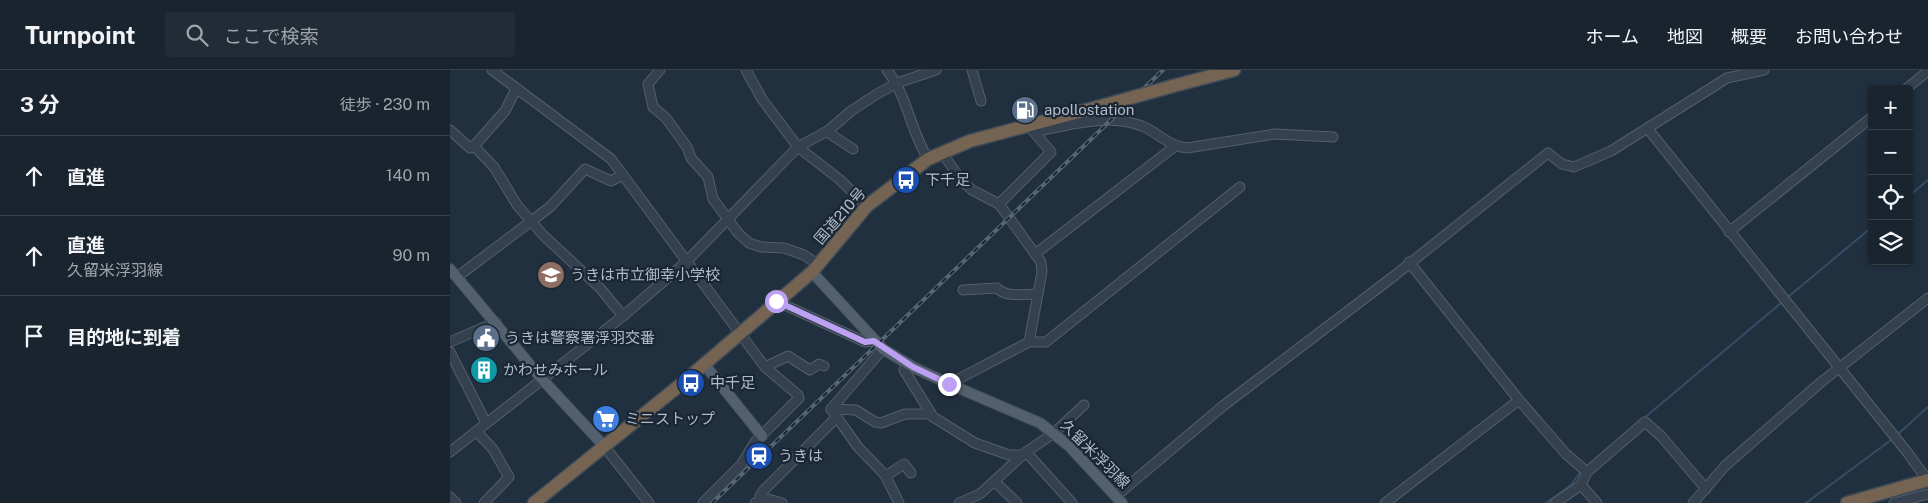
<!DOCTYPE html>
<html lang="ja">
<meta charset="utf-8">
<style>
:root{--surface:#19242e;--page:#222c36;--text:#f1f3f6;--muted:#9fa4aa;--line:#37414a}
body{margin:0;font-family:"Public Sans","Noto Sans JP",sans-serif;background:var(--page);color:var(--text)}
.controls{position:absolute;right:15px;top:15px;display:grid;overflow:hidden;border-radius:5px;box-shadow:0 1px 4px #0004}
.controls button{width:45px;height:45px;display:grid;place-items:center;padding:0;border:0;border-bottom:1px solid var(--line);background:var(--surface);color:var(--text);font:25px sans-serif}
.stop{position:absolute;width:15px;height:15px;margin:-11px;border:4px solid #bca0f2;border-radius:50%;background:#fff}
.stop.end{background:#bca0f2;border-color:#fff;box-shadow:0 1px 5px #0008}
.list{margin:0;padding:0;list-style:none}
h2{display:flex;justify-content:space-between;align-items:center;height:65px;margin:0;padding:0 20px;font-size:21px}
h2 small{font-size:16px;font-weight:400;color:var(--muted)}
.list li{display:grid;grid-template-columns:32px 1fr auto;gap:15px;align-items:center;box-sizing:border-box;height:80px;padding:0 20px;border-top:1px solid var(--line)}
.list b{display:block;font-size:19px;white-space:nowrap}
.list p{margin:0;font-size:16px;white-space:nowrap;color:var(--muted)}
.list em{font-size:16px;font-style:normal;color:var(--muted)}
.icon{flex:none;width:28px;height:28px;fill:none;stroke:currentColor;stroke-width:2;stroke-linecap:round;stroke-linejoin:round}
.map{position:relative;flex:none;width:1478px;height:433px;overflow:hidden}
header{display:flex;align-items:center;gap:30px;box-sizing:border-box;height:70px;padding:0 25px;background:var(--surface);border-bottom:1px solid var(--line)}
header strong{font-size:24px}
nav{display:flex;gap:28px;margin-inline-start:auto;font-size:18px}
.search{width:350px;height:45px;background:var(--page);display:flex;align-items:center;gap:12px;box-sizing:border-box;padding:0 18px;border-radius:5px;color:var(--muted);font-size:19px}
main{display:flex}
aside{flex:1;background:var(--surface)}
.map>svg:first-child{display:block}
</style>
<header>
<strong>Turnpoint</strong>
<div class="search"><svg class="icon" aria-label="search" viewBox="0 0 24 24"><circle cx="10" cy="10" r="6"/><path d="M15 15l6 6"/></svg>ここで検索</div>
<nav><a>ホーム</a><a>地図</a><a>概要</a><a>お問い合わせ</a></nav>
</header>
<main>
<aside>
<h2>3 分<small>徒歩 · 230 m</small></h2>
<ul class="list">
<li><svg class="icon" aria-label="ahead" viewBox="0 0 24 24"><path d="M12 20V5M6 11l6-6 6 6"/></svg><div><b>直進</b></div><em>140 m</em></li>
<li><svg class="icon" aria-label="ahead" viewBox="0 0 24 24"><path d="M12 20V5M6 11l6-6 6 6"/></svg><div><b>直進</b><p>久留米浮羽線</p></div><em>90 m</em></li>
<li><svg class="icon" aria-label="arrive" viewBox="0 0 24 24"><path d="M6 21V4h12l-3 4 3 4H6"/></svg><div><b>目的地に到着</b></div></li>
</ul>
</aside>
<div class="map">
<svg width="1478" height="433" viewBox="0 0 1478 433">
<rect width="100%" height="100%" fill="#21303e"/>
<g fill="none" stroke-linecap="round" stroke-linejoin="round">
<g stroke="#344d67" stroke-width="2">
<path d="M 1459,126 L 1478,110"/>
<path d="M 1338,227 L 1422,157"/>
<path d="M 1193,349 L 1331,233"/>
<path d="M 1447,365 L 1478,337"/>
<path d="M 1152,384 L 1169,369"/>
<path d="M 1096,433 L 1121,415 L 1131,401"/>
<path d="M 1356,433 L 1441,370"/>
</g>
<g stroke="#535f6c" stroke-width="11">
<g id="minor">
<path d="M 42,0 L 161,89 L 315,297 L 348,325 L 349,328 L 305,372 L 291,395 L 253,433"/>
<path d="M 210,0 L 198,14 L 203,37 L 216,48 L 237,77 L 241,88 L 258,107 L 263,129 L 288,163 L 299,173 L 311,177 L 334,178 L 354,185 L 369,195"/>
<path d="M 296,0 L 312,29 L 348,77 L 389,109 L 417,136"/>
<path d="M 437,0 C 458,27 460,60 478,89"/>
<path d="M 522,0 L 531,31"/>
<path d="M 66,19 L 55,41 L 24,76 L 44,97 L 67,135 L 93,165 L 150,218 L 173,246"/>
<path d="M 1456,19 L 1478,1"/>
<path d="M 578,55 L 584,62 C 619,55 657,43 692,56 C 709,63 718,76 737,78 L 825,64 L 883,67"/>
<path d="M 1198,59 L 1457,382 L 1478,411"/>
<path d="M 0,60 L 20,78 L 24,76"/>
<path d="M 377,62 L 403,79"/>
<path d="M 491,81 L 511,110 L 522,120 L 549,134 L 591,192 L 592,202 L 579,272 L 499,314"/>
<path d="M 549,134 L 601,82 L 584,62"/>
<path d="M 1279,162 L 1422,47"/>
<path d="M 585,184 L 724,77"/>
<path d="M 959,192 L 1069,330 L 1116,384 L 1137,402"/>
<path d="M 7,207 L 100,137 L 135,99 L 161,111 L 173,105"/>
<path d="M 513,220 L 547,218 C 556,228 575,224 588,224"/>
<path d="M 326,231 L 415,272 L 424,271"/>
<path d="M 0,272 L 46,252"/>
<path d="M 579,272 L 596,272 L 790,117"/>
<path d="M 0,282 L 36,353"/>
<path d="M 458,294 L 454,300 L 483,347 L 525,373 L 559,385 L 573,385"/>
<path d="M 315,297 L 338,286 L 360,300 L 369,294 L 374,296"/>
<path d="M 381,339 L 408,377 L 435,405 L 449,433"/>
<path d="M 381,339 L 406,340 L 425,352 L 431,353 L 455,344 L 481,344"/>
<path d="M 381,339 L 433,279"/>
<path d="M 26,361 L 43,379 L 59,407 L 34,433"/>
<path d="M 154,376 L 199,433"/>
<path d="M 0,382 L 173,246 L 236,192 L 348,77 L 379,60 L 401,41 L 427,24 L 447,13 L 486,0"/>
<path d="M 576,382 L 622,433"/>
<path d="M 436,406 L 454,394 L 461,403"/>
<path d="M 545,412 L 567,433"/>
<path d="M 1131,415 L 1147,433"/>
<path d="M 666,426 L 773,336 L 944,206 L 1098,83 L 1112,94 L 1124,97 L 1161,81 L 1277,8 L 1314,0"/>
<path d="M 0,427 L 6,433"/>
<path d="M 312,430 L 310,426 L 314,420 L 387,347"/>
<path d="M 305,433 L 318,429 L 332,433"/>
<path d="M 509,433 L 530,424 L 576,382 L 604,363 L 634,335"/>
<path d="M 935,433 L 1069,330"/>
<path d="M 1105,433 L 1131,415 L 1137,402 L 1195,352 L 1211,366 L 1256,419"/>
<path d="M 1243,433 L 1275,396 L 1370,313 L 1478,228"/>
<path d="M 1444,433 L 1478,424"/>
</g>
</g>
<g stroke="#414d5a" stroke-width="12">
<g id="major">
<path d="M 0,199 L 91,308 L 154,376"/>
<path d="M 362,202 L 433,279 L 463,297 L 499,314 L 590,353 L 619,376 L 672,433"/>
<path d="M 254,294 L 312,366"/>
</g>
</g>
<g stroke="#404c59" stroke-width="15">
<g id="highway">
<path d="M 723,16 L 784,0"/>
<path d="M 84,433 L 230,315 L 362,202 L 417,136 L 478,89 L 520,71 L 655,35"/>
<path d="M 1397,433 L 1478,410"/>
</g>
</g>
<use href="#minor" stroke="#35414e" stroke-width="9"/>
<use href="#major" stroke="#53616e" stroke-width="10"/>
<use href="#highway" stroke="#756452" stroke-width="12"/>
<g stroke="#576676" stroke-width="4">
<path id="rail" d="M 262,433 L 713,0"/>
</g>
<use href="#rail" stroke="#1a2633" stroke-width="2" stroke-dasharray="5.5" stroke-linecap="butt"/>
<g stroke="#404c59" stroke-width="15" stroke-linecap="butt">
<path id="highway-bridge" d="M 655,35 L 723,16"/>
</g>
<use href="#highway-bridge" stroke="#756452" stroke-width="12"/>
</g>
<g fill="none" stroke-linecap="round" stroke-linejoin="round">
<path stroke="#bca0f2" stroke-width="6" d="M 326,231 L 415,272 L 424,271 L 463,297 L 499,314"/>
</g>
<defs>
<g id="fuel-disc" transform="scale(1.4375)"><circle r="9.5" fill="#5c6f8a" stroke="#1a2633"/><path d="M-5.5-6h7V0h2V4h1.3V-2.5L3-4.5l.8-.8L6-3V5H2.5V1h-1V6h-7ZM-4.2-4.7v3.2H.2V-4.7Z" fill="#fff"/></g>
<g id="bus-disc" transform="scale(1.4375)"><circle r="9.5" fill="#1a4fb4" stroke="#1a2633"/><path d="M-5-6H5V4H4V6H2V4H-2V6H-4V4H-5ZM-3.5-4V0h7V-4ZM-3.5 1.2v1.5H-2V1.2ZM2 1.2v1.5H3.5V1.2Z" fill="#fff"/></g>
<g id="school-disc" transform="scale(1.4375)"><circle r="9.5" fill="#8d6e63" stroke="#1a2633"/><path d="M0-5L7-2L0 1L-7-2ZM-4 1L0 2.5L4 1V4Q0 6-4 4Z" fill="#fff"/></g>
<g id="civic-disc" transform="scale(1.4375)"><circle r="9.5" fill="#5c6f8a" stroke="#1a2633"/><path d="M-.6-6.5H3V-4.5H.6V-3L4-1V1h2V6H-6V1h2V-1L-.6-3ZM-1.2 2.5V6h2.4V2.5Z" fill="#fff"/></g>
<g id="building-disc" transform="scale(1.4375)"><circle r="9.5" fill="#0f9aa8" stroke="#1a2633"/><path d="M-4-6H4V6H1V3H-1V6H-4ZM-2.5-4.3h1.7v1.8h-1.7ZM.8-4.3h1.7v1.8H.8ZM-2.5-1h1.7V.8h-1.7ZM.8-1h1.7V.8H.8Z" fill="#fff"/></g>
<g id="supermarket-disc" transform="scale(1.4375)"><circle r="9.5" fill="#3f7fe0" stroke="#1a2633"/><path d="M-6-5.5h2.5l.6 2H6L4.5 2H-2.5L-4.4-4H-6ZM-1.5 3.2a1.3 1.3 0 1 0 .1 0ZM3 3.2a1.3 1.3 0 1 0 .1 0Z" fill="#fff"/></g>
<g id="station-disc" transform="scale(1.4375)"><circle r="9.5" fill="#1a4fb4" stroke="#1a2633"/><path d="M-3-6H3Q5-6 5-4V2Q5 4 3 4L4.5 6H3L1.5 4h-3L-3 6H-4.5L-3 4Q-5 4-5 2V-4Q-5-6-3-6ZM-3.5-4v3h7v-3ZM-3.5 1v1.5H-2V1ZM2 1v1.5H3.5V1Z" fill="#fff"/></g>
</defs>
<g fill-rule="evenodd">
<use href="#fuel-disc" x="575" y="40"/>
<use href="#bus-disc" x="456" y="110"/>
<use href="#school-disc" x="101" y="205"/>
<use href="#civic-disc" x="36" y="268"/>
<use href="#building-disc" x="34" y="300"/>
<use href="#bus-disc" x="241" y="313"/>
<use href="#supermarket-disc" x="156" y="349"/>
<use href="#station-disc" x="309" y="386"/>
</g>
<g text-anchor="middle" stroke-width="4.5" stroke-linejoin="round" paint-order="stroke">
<g font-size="15" fill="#b1bcca" stroke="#1a2633" text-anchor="start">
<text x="594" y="45">apollostation</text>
<text x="475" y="115">下千足</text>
<text x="120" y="210">うきは市立御幸小学校</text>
<text x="55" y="273">うきは警察署浮羽交番</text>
<text x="53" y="305">かわせみホール</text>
<text x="260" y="318">中千足</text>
<text x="175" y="354">ミニストップ</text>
<text x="328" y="391">うきは</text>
</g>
<g font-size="15" fill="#b1bcca" stroke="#1a2633">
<text transform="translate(390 146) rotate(-49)" y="5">国道210号</text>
<text transform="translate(645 384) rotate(45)" y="5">久留米浮羽線</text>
</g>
</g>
</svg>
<div class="controls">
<button>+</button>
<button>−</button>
<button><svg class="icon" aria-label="locate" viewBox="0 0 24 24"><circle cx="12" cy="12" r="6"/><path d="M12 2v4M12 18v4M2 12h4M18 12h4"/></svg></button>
<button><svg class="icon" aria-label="layers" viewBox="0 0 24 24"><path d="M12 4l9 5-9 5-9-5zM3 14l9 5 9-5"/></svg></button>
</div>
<div class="stop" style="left:326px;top:231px"></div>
<div class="stop end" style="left:499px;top:314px"></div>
</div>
</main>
